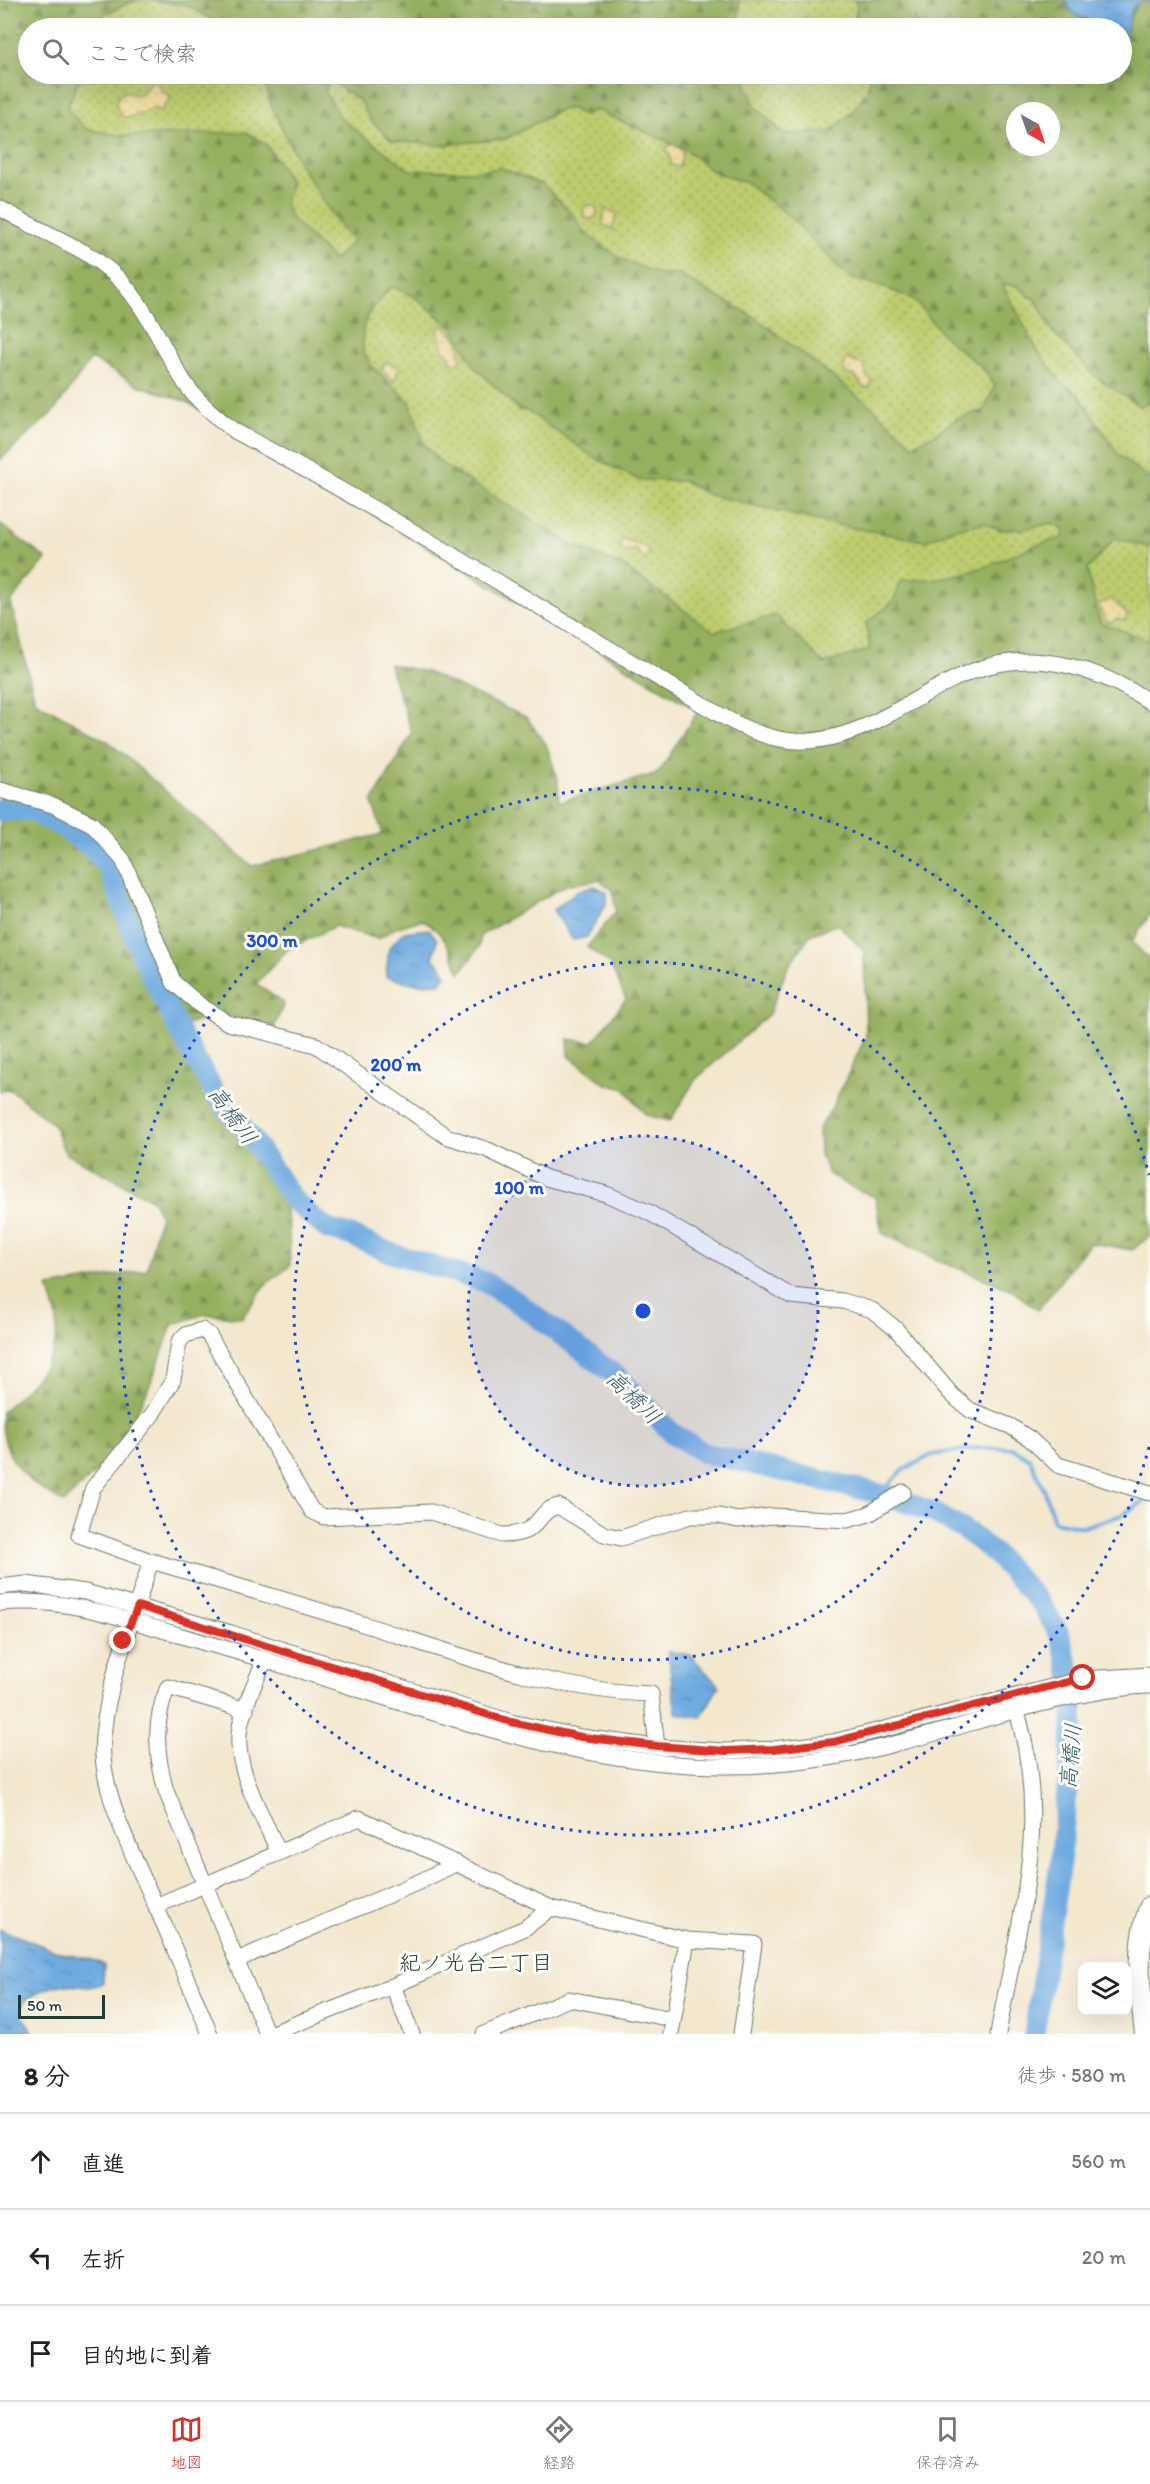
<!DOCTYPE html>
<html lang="ja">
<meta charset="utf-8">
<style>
:root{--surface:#fff;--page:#f6f6f6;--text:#222;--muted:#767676;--line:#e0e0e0;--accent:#d93025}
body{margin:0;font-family:Itim,"Klee One",sans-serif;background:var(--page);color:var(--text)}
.controls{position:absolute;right:18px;bottom:18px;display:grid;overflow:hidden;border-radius:12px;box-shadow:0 6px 24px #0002}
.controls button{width:54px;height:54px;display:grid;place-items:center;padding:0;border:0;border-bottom:2px solid var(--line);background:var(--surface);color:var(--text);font:30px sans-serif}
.compass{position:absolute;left:1006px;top:102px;width:54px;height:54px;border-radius:50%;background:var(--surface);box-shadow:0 6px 24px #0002;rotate:140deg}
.scale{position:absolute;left:18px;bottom:15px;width:87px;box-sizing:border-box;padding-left:6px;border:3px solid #1f3d34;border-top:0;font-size:16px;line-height:21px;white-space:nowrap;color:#1f3d34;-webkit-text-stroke:4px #fdfcf7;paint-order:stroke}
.stop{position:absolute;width:18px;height:18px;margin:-14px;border:4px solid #d93025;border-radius:50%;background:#fff}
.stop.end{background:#d93025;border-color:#fff;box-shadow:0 2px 6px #0008}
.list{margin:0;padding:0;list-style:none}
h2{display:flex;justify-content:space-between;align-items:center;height:78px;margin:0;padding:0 24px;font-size:26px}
h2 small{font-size:20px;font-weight:400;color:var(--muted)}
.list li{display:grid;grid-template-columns:39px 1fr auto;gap:18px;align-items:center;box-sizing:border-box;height:96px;padding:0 24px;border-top:2px solid var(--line)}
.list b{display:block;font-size:22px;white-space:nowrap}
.list em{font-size:20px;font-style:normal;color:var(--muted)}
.icon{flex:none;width:33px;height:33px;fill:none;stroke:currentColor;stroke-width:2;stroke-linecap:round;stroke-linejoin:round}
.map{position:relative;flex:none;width:1150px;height:2034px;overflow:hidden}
.search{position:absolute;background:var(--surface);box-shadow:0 6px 24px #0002;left:18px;right:18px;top:18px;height:66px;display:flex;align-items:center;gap:15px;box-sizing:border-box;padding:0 21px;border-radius:33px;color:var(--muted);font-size:22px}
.sheet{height:366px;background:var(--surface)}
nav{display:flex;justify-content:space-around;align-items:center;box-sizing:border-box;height:84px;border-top:2px solid var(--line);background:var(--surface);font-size:16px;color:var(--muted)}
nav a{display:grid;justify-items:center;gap:3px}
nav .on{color:var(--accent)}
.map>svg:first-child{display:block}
</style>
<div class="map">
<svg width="1150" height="2034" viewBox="0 0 1150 2034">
<defs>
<pattern id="grass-dots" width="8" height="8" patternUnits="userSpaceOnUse" patternTransform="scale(1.5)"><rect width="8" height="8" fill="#bdcc6e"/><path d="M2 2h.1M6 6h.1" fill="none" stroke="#99a75b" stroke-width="1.8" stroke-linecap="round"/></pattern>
<pattern id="forest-firs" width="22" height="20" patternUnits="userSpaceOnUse" patternTransform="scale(1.5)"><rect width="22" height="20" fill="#96b061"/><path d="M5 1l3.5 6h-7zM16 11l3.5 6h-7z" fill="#7a9051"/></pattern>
<pattern id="sand-dots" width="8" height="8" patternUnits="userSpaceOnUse" patternTransform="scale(1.5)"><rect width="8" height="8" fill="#eeda9e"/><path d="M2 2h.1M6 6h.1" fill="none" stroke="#ccbc89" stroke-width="1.8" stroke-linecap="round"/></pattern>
<pattern id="water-ripples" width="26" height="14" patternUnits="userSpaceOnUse" patternTransform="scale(1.5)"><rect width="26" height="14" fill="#6fabe0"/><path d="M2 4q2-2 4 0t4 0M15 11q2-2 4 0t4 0" fill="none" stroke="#5b8cb6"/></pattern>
</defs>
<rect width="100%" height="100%" fill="#fdfcf7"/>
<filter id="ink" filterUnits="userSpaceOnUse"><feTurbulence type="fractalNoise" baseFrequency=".0167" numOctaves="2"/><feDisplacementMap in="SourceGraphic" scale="12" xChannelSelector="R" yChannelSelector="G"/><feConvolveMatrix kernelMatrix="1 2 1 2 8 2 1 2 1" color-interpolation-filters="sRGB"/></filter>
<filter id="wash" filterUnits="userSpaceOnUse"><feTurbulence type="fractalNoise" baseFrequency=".008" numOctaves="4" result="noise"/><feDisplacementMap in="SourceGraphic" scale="24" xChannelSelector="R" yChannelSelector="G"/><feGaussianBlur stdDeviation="1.35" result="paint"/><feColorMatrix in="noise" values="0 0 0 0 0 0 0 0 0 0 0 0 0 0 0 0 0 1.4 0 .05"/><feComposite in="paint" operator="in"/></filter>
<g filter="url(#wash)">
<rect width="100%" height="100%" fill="#f3e7ce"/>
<path fill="url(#grass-dots)" stroke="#6e8451" stroke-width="1.5" fill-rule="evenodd" d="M 0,0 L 1150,0 L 1150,695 L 749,725 L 55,149 ZM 28,28 L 1122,28 L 1122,74 L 28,74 ZM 1015,111 L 1051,111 L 1051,147 L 1015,147 Z"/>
<g fill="url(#forest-firs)" stroke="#5a764a" stroke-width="1.5" fill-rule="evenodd">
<path d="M 0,0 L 146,0 L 134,1 L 102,15 L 97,28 L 28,28 L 28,74 L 81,74 L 67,109 L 86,129 L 124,136 L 246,132 L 266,144 L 291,182 L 285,202 L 290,217 L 334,260 L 354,240 L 341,228 L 302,168 L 271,106 L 267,89 L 252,74 L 743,74 L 755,106 L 784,134 L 829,132 L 851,113 L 868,89 L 870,74 L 1122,74 C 1122,50 1123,18 1141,1 L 1150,3 L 1150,400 L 1141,407 L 1095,376 L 1052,331 L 1037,302 L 1017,286 L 1002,284 L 1039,353 L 1061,382 L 1079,395 L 1118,454 L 1150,480 L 1150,548 L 1115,538 L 1087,570 L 1100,623 L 1150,640 L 1150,914 L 1132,942 L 1150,960 L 1150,1236 L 1132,1250 L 1090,1243 L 1038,1310 L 1010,1289 L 939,1261 L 882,1233 L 875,1197 L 845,1184 L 829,1174 L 820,1155 L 819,1128 L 832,1108 L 866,1036 L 864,951 L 838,924 L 810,935 L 788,967 L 769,1014 L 695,1080 L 670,1121 L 646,1115 L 625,1089 L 606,1084 L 569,1056 L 568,1039 L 593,1042 L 626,999 L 610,964 L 587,947 L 616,911 L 612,889 L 599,880 L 566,885 L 481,935 L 479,947 L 460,973 C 451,951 444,930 421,920 L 395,928 L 378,939 L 335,926 L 287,950 L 256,984 L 284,1003 L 274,1028 L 230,1016 L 184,1024 L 222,1090 L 277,1162 L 289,1228 L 290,1266 L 265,1285 L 242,1318 L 205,1314 L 172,1325 C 156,1372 136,1426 104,1463 C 92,1477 76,1489 64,1503 C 27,1481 0,1462 2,1412 C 28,1387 59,1363 57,1323 C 57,1312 51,1298 48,1287 L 147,1270 L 160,1215 L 153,1200 L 65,1153 L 53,1124 L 11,1090 L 0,1091 L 0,524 L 46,559 L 11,602 L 35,701 L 109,742 L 252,866 L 383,834 L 372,802 L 412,733 L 389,664 L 426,672 L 526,717 L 546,744 L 558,780 L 559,802 L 658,773 L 698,711 L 187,402 L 138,385 L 91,359 L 54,411 L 0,460 ZM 334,83 L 360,101 L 371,121 L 392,141 L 441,145 L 506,139 L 560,110 L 570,108 L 583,115 L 596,110 L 686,150 L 714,172 L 747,183 L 790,217 L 849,278 L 882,286 L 915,300 L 946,339 L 982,367 L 995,386 L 984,410 L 954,420 L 935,434 L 913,445 L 872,407 L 753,316 L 676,274 L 660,275 L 620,258 L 583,231 L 574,216 L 542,184 L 501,168 L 474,171 L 410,170 L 342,120 L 326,93 L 327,84 ZM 1015,111 L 1051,111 L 1051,147 L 1015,147 ZM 390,288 L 397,288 L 416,298 L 454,329 L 475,367 L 519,410 L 527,411 L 597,459 L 639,480 L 685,481 L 706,494 L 827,523 L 925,541 L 958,528 L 983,523 L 1002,530 L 1024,529 L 1053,523 L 1064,529 L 1063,538 C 1035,543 1011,557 984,567 C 957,577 930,580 902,580 L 893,602 L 866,623 L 870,649 L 824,664 L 776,615 L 714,632 L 623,566 L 572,545 L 443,465 L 424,444 L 410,402 L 371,365 L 363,351 L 363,328 L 367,316 Z"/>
<path d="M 152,0 L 739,0 L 739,28 L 226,28 L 189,6 Z"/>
<path d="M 857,0 L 1065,0 L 1068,8 L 1103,23 L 1104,28 L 855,28 Z"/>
</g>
<g fill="url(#sand-dots)" stroke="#868c69" stroke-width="1.5">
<path d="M 802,19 L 808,19 L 815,28 L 794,28 Z"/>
<path d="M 152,81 L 157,81 L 162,92 L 171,96 L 161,111 L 153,108 C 146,111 132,119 124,117 C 120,116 118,108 115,105 L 119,96 L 125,92 L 140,96 Z"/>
<path d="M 674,144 L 683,152 L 679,167 L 671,165 L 670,155 L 666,152 L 668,146 Z"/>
<circle cx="590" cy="212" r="7"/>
<path d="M 605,209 L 617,214 L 612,229 L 603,225 Z"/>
<path d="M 442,325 L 458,340 L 461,360 L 457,363 L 451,362 L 450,356 L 443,351 L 443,343 L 437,332 Z"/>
<path d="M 847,359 L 864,365 L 867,377 L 872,381 L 869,388 L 863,387 L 855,376 L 847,374 L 843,368 Z"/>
<path d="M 387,362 L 399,368 L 394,381 L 381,368 Z"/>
<path d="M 623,539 L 647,547 L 649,555 L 644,558 L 635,549 L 624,551 L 619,546 Z"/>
<path d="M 1110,599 C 1117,604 1121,608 1127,615 L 1125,620 L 1117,619 L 1111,623 L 1106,621 L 1098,605 Z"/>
</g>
<g fill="url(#water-ripples)" stroke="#47748a" stroke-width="1.5">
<path d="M 1065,0 L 1150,0 L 1150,3 L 1141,1 L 1132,9 L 1122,47 L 1122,28 L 1104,28 L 1103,23 C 1084,21 1072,19 1065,0 Z"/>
<path d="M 595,886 L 607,892 L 607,902 L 587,937 L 573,940 L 553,910 L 577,891 Z"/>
<path d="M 429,929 L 437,940 L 433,959 L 443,968 L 446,975 L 440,983 L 417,984 L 386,977 L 389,948 L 404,932 Z"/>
<path d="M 668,1651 L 690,1655 L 719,1686 L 701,1717 L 676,1713 Z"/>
<path d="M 0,1930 C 21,1936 39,1945 58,1952 C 73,1958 89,1956 104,1965 L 103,1982 C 90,1992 75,1983 60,1985 C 47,1987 36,1994 24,2001 L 21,2014 L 34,2034 L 0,2034 Z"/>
</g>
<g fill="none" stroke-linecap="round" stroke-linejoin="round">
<path stroke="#6fabe0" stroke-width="4" d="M 881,1494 L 901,1471 L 932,1455 L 976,1448 L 1012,1448 L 1030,1459 L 1045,1492 L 1054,1521 L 1083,1527 L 1122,1515 L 1149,1498"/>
<path stroke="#6fabe0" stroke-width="21" d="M 0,810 L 31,810 L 66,829 L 89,846 L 108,866 L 141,954 L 182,1036 L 217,1096 L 253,1140 L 295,1202 L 327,1229 L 350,1235 L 388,1252 L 485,1282 L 517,1302 L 619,1378 L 672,1433 L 704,1453 L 881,1494 L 933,1512 L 968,1532 L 997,1556 L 1042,1605 L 1060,1635 L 1073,1681 L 1073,1728 L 1060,1863 L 1034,2034"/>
</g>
</g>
<g filter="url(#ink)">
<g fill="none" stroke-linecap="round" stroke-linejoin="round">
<g stroke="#69786a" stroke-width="17">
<g id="minor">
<path d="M 0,208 C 40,233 88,246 121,281 C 149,311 164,352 187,386 C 199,403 217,417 233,430 C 354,495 472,566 590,637 C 622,656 654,676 687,695 C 717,713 745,732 779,739 C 817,747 855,733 888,715 C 920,698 954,675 989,666 C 1047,651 1102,671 1150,702"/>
<path d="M 0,790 L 53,805 L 92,824 L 123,860 L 174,983 L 201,1006 L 228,1023 L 316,1045 L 446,1136 L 488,1150 L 546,1178 L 606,1194 L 648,1212 L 791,1296 L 843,1301 L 872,1310 L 896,1329 L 952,1395 L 970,1410 L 1010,1426 L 1030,1439 L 1058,1465 L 1150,1493"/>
<path d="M 151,1561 C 224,1582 297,1603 369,1626 C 462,1656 553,1691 651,1694 L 657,1747"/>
<path d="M 0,1587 L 26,1584 L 85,1592 L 231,1633 L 511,1722 L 581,1737 L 657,1747 L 726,1751 L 774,1749 L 833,1742 L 1083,1679 L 1150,1675"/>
<path d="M 0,1603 C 73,1596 134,1623 202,1642 C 353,1682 498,1745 654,1762 C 736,1771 822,1764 902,1742 C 969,1725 1034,1702 1103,1691 C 1118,1689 1134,1686 1150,1686"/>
<path d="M 265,1658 C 257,1680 244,1704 240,1727 C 232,1766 264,1818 279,1853"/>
<path d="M 246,1710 L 168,1687 C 153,1721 156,1755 166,1791 L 267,2034"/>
<path d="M 156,1906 L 359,1818 L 551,1908 L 687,1940 L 754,1944 L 741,2034"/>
<path d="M 237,1960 L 421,1881 L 457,1863"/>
<path d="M 393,1986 L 412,2034"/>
<path d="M 210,2034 C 192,1991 174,1947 155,1904 C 134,1856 98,1789 103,1736 C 109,1675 133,1619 151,1561 L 79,1535 L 93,1488 L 152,1415 L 173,1380 L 179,1342 L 185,1335 L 202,1330 L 209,1335 L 312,1511 L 324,1517 L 431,1512 L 502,1535 C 543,1535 534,1512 558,1506 L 604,1534 L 621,1538 L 690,1516 L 719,1516 L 738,1520 L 772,1516 L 847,1520 L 869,1514 L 903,1492"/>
<path d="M 270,2034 L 393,1986 L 525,1928 L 551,1908"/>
<path d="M 484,2034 L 569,1999 L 672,2019"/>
<path d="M 671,2034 L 687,1940"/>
<path d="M 998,2034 C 1019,1915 1053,1822 1014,1702"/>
</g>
</g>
<g stroke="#69786a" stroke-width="22">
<path id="major" d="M 1145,2034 C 1140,1992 1134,1946 1150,1906"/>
</g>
<use href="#minor" stroke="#fff" stroke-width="15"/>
<use href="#major" stroke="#fff" stroke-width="20"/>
</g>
</g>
<g fill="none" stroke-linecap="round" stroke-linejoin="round" filter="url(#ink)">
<path stroke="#d93025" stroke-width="8" d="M 123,1641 L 138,1606 L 511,1722 L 581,1737 L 657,1746 L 726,1751 L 774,1749 L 833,1742 L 1083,1678"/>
</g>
<circle cx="643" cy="1311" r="175" fill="#1d4ed8" fill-opacity=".12"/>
<g fill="none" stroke="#1d4ed8" stroke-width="3" stroke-dasharray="3 6">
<circle cx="643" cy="1311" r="175"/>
<circle cx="643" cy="1311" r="349"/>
<path d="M1149 1447A524 524 0 1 1 1149 1175"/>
</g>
<g text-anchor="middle" stroke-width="6" stroke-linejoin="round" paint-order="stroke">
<g font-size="22" font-style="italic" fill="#375e68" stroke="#fdfcf7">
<text transform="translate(233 1115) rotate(54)" y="8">高橋川</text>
<text transform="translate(634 1397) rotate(44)" y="8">高橋川</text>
<text transform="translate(1070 1756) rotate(-85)" y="8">高橋川</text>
</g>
<g font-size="22" fill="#1f3d34" stroke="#fdfcf7">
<text x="476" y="1970">紀ノ光台二丁目</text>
</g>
</g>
<circle cx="643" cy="1311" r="9" fill="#1d4ed8" stroke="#fdfcf7" stroke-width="3"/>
<g font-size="18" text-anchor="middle" font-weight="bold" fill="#1d4ed8" stroke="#fdfcf7" stroke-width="6" stroke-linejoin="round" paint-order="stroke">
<text x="272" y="947">300 m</text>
<text x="396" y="1071">200 m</text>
<text x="519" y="1194">100 m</text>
</g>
</svg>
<div class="controls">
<button><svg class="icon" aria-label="layers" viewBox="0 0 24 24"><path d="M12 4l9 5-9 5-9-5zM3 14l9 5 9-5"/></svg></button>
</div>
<svg class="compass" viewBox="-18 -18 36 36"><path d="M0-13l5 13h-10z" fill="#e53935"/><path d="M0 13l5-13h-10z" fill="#767676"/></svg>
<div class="scale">50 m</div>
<div class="stop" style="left:1083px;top:1678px"></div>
<div class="stop end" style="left:123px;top:1641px"></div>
<div class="search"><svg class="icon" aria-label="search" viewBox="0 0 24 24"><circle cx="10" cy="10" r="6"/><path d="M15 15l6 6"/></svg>ここで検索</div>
</div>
<section class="sheet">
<h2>8 分<small>徒歩 · 580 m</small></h2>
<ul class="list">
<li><svg class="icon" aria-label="ahead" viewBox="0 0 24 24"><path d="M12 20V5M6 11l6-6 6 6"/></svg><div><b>直進</b></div><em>560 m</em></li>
<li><svg class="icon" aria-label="left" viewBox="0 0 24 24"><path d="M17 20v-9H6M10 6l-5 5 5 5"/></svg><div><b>左折</b></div><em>20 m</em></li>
<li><svg class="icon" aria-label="arrive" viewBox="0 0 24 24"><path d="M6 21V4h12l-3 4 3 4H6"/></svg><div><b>目的地に到着</b></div></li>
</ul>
</section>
<nav>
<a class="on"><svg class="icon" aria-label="map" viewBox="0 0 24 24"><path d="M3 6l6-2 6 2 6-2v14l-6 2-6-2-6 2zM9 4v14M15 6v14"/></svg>地図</a>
<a><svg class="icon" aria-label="directions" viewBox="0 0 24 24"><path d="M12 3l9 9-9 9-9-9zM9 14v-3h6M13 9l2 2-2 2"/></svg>経路</a>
<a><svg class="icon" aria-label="saved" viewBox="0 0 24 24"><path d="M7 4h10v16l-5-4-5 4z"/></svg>保存済み</a>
</nav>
